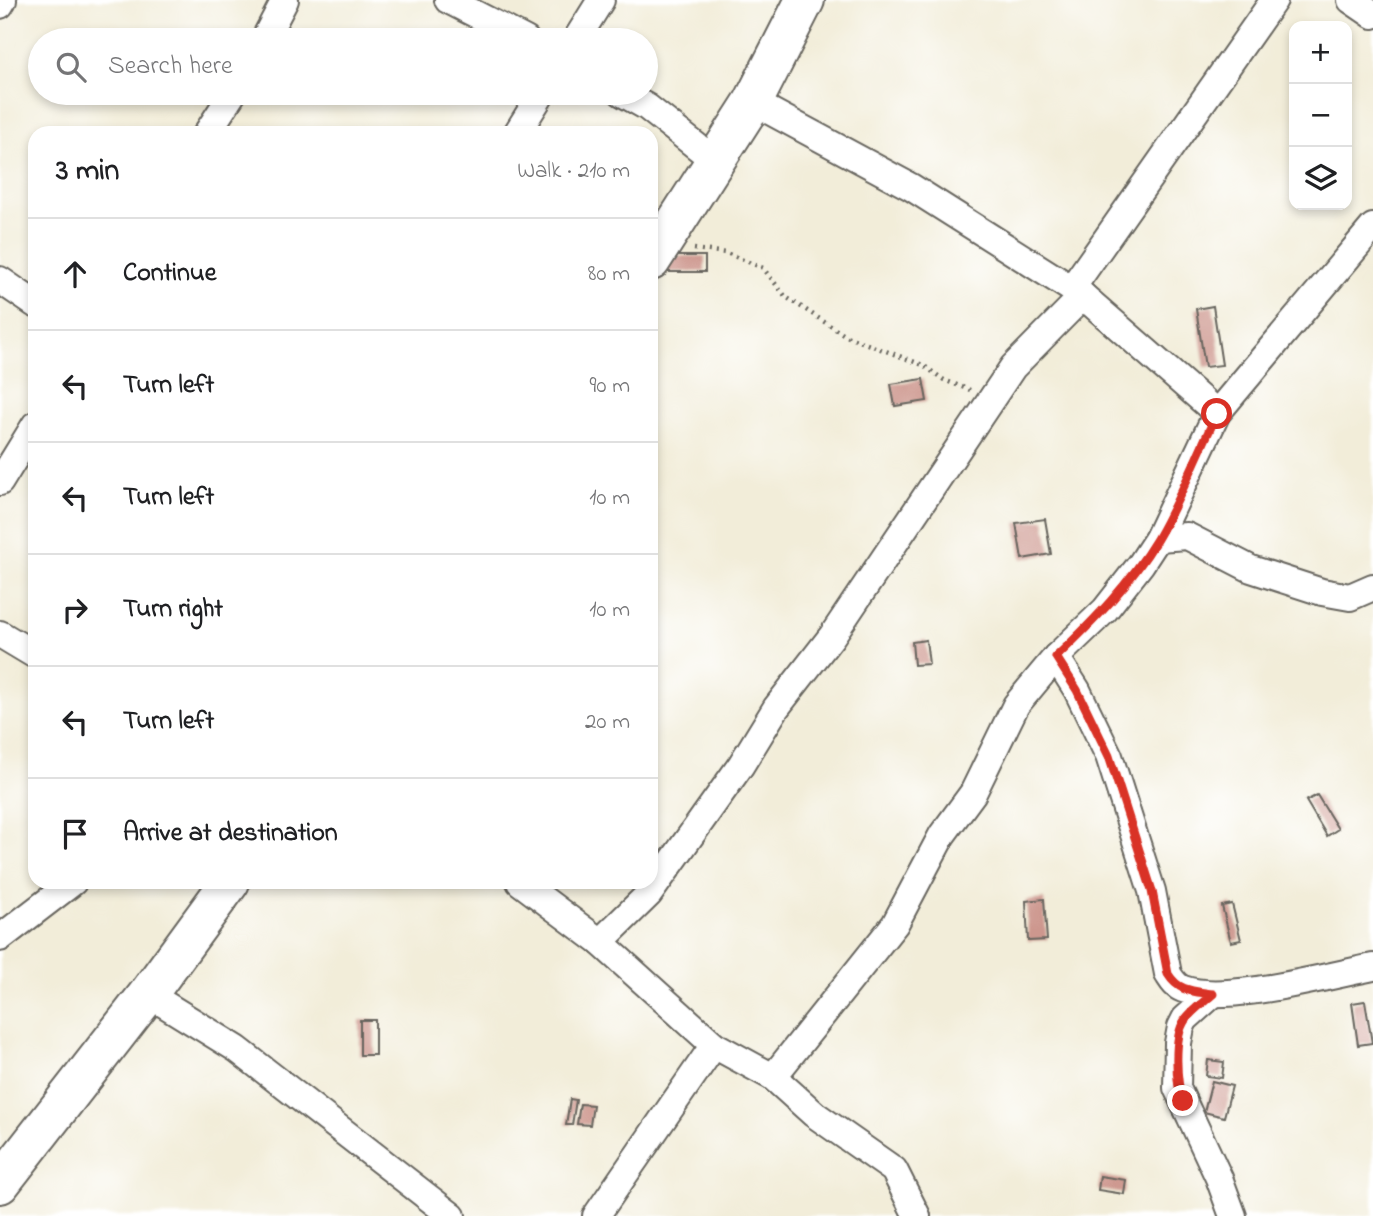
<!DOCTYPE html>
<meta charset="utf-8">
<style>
:root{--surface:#fff;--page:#f6f6f6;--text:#202124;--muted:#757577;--line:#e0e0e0}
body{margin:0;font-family:"Indie Flower",sans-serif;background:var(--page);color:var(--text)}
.controls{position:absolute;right:21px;top:21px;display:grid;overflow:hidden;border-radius:14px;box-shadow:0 4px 10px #0003}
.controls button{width:63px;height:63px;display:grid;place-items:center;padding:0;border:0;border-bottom:2px solid var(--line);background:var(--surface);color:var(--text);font:35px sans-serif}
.stop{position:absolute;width:21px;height:21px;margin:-16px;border:5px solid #d93025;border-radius:50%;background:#fff}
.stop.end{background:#d93025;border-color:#fff;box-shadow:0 2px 7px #0008}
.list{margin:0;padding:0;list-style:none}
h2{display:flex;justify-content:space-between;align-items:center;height:91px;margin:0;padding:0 28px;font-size:30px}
h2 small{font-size:23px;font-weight:400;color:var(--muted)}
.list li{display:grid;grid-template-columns:46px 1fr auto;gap:21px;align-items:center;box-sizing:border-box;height:112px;padding:0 28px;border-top:2px solid var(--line)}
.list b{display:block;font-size:26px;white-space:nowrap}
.list em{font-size:23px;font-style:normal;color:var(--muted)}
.icon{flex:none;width:38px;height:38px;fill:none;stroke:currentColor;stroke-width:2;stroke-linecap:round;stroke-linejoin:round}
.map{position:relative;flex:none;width:1373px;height:1216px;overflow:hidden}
.search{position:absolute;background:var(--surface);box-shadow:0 4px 10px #0003;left:28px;top:28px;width:630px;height:77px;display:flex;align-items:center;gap:18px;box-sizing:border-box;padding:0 24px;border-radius:38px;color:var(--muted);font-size:26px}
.panel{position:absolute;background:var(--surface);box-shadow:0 4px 10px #0003;left:28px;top:126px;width:630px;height:763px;border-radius:21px}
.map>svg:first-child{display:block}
</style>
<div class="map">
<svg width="1373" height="1216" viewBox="0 0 1373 1216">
<rect width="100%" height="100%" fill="#fff"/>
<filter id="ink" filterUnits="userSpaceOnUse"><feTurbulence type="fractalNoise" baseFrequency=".0143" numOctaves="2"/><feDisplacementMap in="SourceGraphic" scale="14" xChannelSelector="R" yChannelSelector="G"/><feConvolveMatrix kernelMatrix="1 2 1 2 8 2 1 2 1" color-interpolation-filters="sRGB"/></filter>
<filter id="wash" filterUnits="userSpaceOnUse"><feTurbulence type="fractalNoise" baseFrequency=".00686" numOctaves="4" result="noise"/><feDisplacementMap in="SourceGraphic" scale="28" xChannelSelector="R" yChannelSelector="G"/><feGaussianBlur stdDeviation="1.57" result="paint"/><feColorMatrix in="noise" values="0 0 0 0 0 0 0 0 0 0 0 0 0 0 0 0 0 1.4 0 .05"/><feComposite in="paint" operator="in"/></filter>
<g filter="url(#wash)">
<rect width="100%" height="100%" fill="#f2edd9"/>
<g id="blocks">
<g fill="#cd978e">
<path d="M 668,256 L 705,256 L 705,272 L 667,272 Z"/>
<path d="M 1213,306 L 1222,365 L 1205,367 L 1196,309 Z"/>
<path d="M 923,379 L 927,401 L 895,406 L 891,384 Z"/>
<path d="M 1045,519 L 1051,554 L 1022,559 L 1016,523 Z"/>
<path d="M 926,640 L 929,664 L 914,665 L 912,642 Z"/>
<path d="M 1317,795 L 1338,829 L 1327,836 L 1306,801 Z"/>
<path d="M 1044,899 L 1047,940 L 1028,941 L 1026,901 Z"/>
<path d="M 1232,904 L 1241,940 L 1231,942 L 1222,906 Z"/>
<path d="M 1365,1001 L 1372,1043 L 1358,1045 L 1352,1003 Z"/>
<rect x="360" y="1020" width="15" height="35"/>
<path d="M 1208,1060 L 1224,1062 L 1222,1078 L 1206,1076 Z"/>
<path d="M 1212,1081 L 1232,1086 L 1224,1117 L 1204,1112 Z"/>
<path d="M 570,1099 L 576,1100 L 572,1125 L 566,1125 Z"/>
<path d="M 580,1104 L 593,1105 L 590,1125 L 577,1124 Z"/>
<path d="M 1100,1176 L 1126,1180 L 1124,1194 L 1098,1190 Z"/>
</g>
</g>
</g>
<g filter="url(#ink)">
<use href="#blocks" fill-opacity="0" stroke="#67655e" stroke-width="2"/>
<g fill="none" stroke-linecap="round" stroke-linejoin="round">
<g stroke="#67655e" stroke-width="30">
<g id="minor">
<path d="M 448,0 L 526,40"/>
<path d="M 1351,0 L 1373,15"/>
<path d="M 0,5 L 3,0"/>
<path d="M 264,40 L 285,0"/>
<path d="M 576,40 L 601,0"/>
<path d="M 622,93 L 647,107 L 714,160"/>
<path d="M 753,102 L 911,187 L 1083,296 L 1217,413"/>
<path d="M 207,133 L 233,93"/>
<path d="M 517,133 L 542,93"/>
<path d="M 0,280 L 35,304"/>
<path d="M 1072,288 L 1274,0"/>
<path d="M 0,482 L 35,425"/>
<path d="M 1158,538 L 1187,536 L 1251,569 L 1322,592 L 1350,597 L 1373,587"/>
<path d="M 0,634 L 35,655"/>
<path d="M 1056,657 L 1077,690 L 1109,756 L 1152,891 L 1168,974 C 1172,980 1175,986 1183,989 C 1224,1004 1328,976 1373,967"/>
<path d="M 520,882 L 600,942 L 714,1045 L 773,1077 L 814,1114 L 894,1170 L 917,1216"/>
<path d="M 0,938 L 73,882"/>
<path d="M 600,942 L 649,894 L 741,765 L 776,708 L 832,636 L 1013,367 L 1083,296"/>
<path d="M 148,994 L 237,1049 L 452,1216"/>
<path d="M 1213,994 L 1185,1019 L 1181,1027 L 1178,1043 L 1177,1088 L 1219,1178 L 1233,1216"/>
<path d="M 773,1077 L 895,924 L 942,835 L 973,793 L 1016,705 L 1056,657 L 1105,610 L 1141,564 L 1158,538 L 1217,413 L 1373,227"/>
<path d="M 596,1216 L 714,1045"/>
</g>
</g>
<g stroke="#67655e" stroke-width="42">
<g id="trunk">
<path d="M 651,261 L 753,102 L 805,0"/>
<path d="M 0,1184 L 148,994 L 230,882"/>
</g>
</g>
<path stroke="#67655e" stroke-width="4.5" stroke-dasharray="2 5" stroke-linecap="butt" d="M 694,249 L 726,253 L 763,268 L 786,297 L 846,336 L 923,365 L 944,380 L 970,390"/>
<use href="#minor" stroke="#fff" stroke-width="26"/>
<use href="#trunk" stroke="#fff" stroke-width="38"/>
</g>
</g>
<g fill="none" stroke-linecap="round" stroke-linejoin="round" filter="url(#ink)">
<path stroke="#d93025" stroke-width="9" d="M 1183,1101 C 1176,1084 1173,1037 1185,1020 C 1192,1010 1204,1002 1213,994 C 1193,991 1179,992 1168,974 L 1152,891 L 1109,756 L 1077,690 L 1056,657 C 1094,621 1130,584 1157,539 C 1180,500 1197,455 1217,414"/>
</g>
</svg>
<div class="controls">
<button>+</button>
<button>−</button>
<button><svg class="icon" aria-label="layers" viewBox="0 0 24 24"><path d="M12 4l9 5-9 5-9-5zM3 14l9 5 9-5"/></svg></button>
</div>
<div class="stop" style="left:1217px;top:414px"></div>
<div class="stop end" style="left:1183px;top:1101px"></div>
<div class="search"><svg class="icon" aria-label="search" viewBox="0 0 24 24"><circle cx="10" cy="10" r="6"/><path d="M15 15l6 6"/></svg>Search here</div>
<section class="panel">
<h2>3 min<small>Walk · 210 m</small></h2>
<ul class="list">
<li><svg class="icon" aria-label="ahead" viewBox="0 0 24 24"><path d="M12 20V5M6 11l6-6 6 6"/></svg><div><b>Continue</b></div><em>80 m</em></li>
<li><svg class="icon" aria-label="left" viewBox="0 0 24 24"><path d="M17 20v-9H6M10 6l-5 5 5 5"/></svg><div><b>Turn left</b></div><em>90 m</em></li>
<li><svg class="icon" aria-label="left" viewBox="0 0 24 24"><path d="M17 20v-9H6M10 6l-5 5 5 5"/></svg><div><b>Turn left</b></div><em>10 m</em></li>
<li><svg class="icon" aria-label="right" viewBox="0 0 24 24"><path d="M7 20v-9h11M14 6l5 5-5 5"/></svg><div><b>Turn right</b></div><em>10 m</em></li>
<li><svg class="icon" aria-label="left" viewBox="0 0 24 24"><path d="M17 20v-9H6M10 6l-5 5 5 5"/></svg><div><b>Turn left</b></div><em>20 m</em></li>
<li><svg class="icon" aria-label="arrive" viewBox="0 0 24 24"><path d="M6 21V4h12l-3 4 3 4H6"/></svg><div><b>Arrive at destination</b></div></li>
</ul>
</section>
</div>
